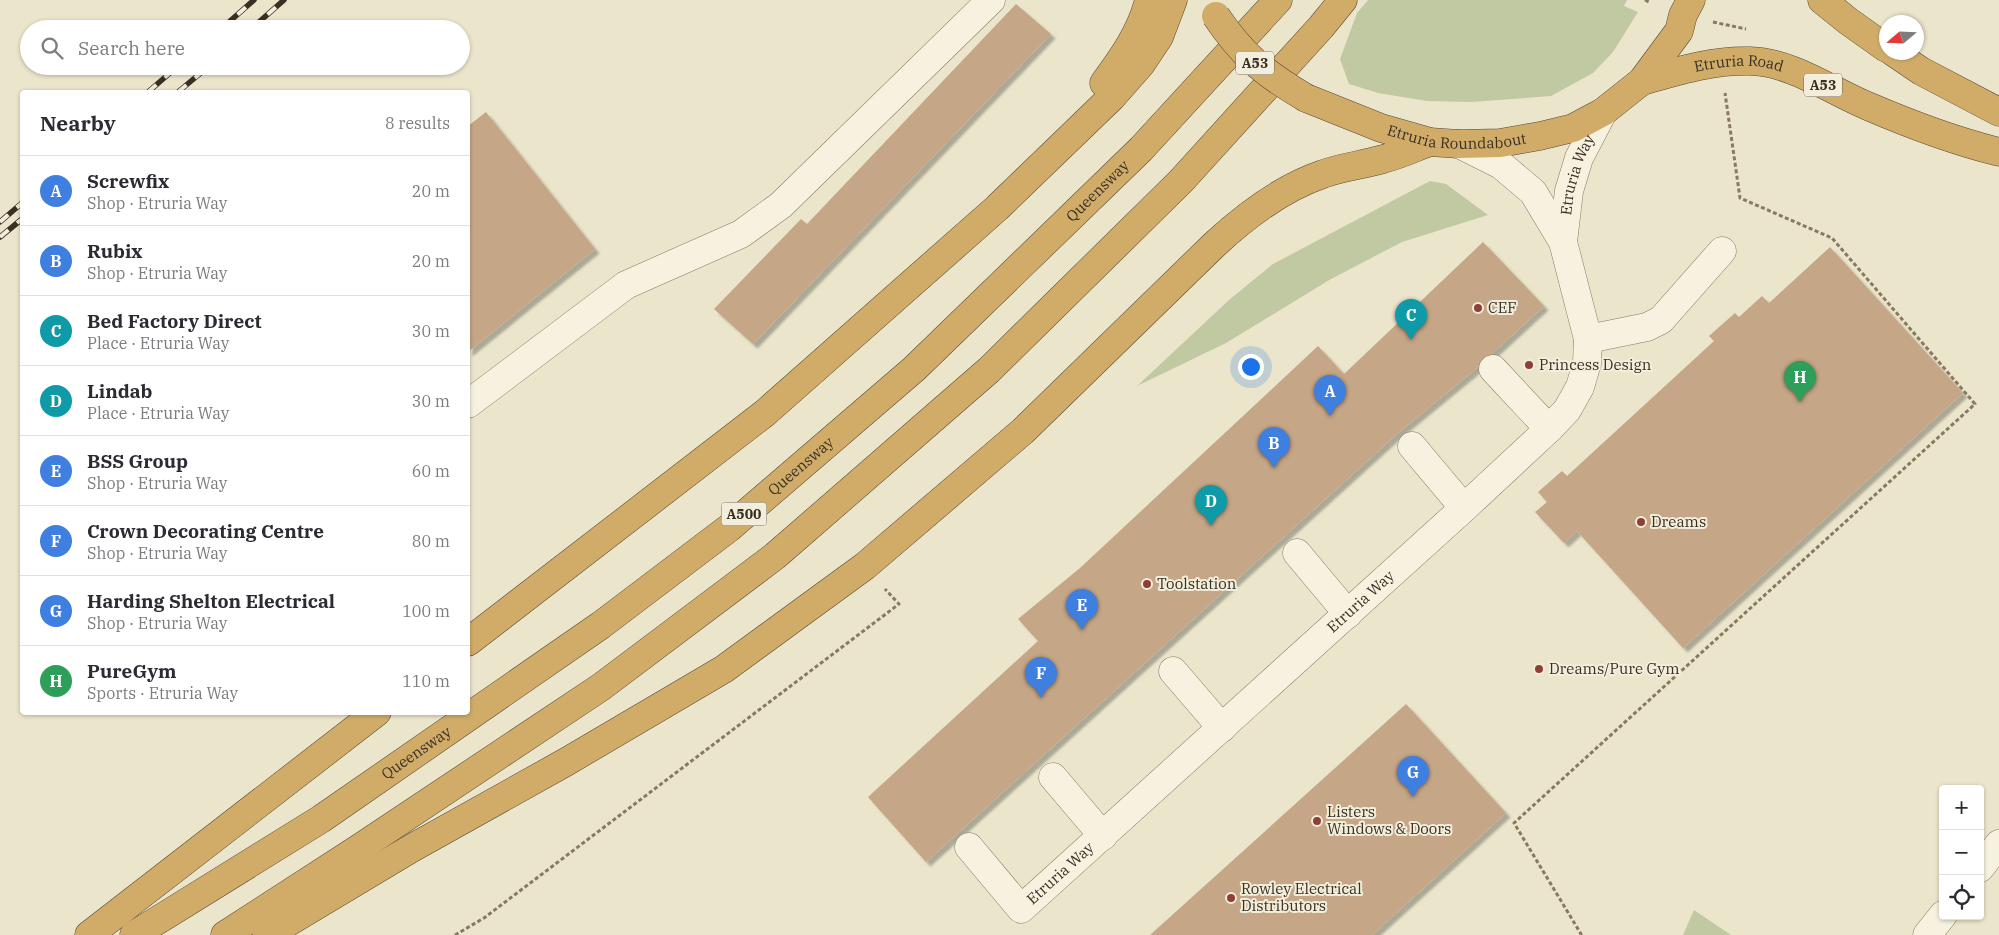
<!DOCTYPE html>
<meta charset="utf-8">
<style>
:root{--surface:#fff;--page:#f7f7f7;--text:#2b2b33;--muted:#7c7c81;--line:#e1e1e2;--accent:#7c3aed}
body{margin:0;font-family:"IBM Plex Serif",serif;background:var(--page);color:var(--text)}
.controls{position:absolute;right:15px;bottom:15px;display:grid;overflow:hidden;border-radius:5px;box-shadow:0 1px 4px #0004}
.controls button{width:45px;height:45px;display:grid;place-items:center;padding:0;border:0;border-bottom:1px solid var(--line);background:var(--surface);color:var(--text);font:25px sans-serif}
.compass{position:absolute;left:1879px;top:15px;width:45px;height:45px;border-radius:50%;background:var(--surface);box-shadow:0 1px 4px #0004;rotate:251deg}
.you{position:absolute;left:1250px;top:366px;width:18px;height:18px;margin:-12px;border:4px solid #fff;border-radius:50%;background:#1a73e8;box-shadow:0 0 0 8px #1a73e833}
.badge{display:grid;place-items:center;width:32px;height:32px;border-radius:50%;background:var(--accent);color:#fff;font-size:16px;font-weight:700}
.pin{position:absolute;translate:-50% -41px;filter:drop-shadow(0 1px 2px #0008)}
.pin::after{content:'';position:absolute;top:26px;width:18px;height:15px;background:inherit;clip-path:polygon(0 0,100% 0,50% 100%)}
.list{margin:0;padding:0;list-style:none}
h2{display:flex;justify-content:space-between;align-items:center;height:65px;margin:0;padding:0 20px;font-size:21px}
h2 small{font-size:16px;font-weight:400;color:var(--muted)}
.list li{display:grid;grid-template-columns:32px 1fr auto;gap:15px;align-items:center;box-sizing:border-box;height:70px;padding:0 20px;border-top:1px solid var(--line)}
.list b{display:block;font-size:19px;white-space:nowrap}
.list p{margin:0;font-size:16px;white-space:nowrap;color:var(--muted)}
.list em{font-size:16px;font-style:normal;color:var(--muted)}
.icon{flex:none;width:28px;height:28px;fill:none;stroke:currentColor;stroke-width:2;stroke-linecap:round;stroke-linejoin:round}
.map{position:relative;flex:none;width:1999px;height:935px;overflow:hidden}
.search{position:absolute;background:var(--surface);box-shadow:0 1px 4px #0004;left:20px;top:20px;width:450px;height:55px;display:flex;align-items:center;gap:12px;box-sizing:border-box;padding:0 18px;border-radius:28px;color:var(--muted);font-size:19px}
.panel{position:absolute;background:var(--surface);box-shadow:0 1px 4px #0004;left:20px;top:90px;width:450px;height:625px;border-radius:5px}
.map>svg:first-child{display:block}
</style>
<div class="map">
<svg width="1999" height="935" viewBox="0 0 1999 935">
<defs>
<filter id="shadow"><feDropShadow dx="4.5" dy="4.5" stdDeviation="1" flood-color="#0004"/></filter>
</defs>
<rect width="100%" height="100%" fill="#ebe5cc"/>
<g fill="#c0c9a1">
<path d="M 1368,0 L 1627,0 L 1624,6 L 1638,12 L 1613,52 L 1593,73 L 1551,96 L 1471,102 L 1427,101 L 1378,93 L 1349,84 L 1340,59 L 1357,13 Z"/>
<path d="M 1430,181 L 1446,184 L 1488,215 L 1402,242 L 1331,279 L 1226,343 L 1137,386 L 1229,300 L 1273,264 Z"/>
<path d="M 1694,910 L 1731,935 L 1683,935 Z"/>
</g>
<g fill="#c5a686" filter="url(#shadow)">
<path d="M 1016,4 L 1051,34 L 753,344 L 714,309 L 801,219 L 807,224 Z"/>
<path d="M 486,112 L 595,249 L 468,352 L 468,126 Z"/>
<path d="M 1483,242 L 1544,306 L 1472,372 L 1398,433 L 926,862 L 868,797 L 1038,641 L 1018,619 L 1080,568 L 1318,346 L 1344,374 Z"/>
<path d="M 1830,247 L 1963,393 L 1683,648 L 1577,531 L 1564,543 L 1535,512 L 1547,502 L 1538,492 L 1562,471 L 1567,476 L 1714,341 L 1709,336 L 1735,313 L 1739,317 L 1762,296 L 1769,303 Z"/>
<path d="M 1406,704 L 1506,813 L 1372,935 L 1150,935 Z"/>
</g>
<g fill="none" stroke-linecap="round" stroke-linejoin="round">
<g stroke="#877962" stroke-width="29">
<g id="minor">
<path id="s1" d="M 1563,242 L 1569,191 L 1579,158 L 1603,112"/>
<path d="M 1588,339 L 1647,327 L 1661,320 L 1722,251"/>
<path d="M 1493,369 L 1549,429"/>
<path d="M 468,404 L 626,285 L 741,234 L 781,205 L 991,0"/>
<path d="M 1412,446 L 1464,508"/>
<path d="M 1297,553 L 1348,614"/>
<path d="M 1173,671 L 1222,728"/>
<path d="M 1053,777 L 1103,836"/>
<path id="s2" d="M 969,847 L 1021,909 L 1464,508 L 1549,429 L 1567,410 L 1580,387 L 1587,363 L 1588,339 L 1563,242 L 1533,192 L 1501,165 L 1459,144"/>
<path d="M 1980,868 L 1999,844"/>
<path d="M 1927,935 L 1943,915"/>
</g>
</g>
<g stroke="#564735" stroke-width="29">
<g id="highway">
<path d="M 1822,0 L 1848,21 L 1886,48"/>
<path d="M 1893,52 L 1921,71 L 1999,112"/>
<path id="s3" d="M 1642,81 C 1678,71 1712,60 1750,61 C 1792,62 1831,91 1870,107 C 1912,125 1955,141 1999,152"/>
<path d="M 1104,83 C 1123,57 1141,32 1149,0"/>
<path id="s4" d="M 1306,98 L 1381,128 L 1430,142 L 1459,144 L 1500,143 L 1540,136 L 1573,128 L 1603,112 L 1642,81 L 1679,31 L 1683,15 L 1691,0"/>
<path d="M 468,642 L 765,413 L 997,208 L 1112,97 L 1141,64 L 1159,37 L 1173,0"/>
<path d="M 89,935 L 377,712"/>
<path id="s5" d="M 134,935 L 321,819 L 601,625 L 729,528 L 914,369 L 1141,149 L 1278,0"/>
<path d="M 225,935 L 358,849 L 601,687 L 775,556 L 989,370 L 1181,181 L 1321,27 L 1343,0"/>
<path d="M 267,935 L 412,848 L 566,762 L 724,669 L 865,566 L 1023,431 L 1214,245 C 1245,216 1282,188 1323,174 C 1342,167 1363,165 1383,159 C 1399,155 1414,148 1430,142"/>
</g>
</g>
<g stroke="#877962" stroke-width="3" stroke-dasharray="4 2.5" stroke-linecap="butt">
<path d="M 1645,0 L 1649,2"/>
<path d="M 1713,22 L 1746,29"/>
<path d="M 455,935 L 484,918 L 899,604 L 885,589"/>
<path d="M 1580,935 L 1581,934 L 1514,823 L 1975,404 L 1832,238 L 1740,198 L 1725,93"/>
</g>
<use href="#minor" stroke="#f6f2df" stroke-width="28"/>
<use href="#highway" stroke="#d0ac68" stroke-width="28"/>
<g stroke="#393023" stroke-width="5.5">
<g id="rail">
<path d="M 221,29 L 254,0"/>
<path d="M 251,29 L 284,0"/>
<path d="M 148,92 L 178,66"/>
<path d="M 178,92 L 209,66"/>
<path d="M 0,222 L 22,203"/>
<path d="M 0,237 L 22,219"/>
</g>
</g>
<use href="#rail" stroke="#f3eedb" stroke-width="4" stroke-dasharray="11" stroke-linecap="butt"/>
<g stroke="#564735" stroke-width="29" stroke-linecap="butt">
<path id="highway-bridge" d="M 1216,16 C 1242,55 1265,74 1306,98"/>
</g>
<use href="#highway-bridge" stroke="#d0ac68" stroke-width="28"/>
</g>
<g fill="#903f38" stroke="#f3eedb" stroke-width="2">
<circle cx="1478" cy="308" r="5"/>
<circle cx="1529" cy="365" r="5"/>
<circle cx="1641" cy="522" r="5"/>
<circle cx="1147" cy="584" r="5"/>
<circle cx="1539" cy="669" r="5"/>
<circle cx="1317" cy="821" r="5"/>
<circle cx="1231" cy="898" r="5"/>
</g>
<g text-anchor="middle" stroke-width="4" stroke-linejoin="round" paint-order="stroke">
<g fill="#f3eedb" stroke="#71695a" stroke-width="1">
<rect x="1236" y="51.5" width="38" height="23" rx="4"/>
<rect x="1804" y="73.5" width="38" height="23" rx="4"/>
<rect x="721.5" y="502.5" width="45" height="23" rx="4"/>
</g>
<g font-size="14" font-weight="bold" fill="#393023">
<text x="1255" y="68">A53</text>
<text x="1823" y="90">A53</text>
<text x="744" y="519">A500</text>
</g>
<g font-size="15" fill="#393023" stroke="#f3eedb">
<text dy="5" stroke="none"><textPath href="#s3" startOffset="99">Etruria Road</textPath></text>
<text dy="5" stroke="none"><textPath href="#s4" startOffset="158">Etruria Roundabout</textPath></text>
<text dy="5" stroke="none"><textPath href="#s1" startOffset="69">Etruria Way</textPath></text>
<text dy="5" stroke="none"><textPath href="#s5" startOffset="1221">Queensway</textPath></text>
<text dy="5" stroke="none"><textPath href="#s5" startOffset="816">Queensway</textPath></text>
<text dy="5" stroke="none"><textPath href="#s2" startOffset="539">Etruria Way</textPath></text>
<text dy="5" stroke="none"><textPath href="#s5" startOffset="336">Queensway</textPath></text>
<text dy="5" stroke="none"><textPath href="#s2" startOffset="134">Etruria Way</textPath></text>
</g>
<g font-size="15" fill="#393023" stroke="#f3eedb" text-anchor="start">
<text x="1488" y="313">CEF</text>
<text x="1539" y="370">Princess Design</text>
<text x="1651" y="527">Dreams</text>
<text x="1157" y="589">Toolstation</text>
<text x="1549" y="674">Dreams/Pure Gym</text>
<text x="1327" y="817">Listers<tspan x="1327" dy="17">Windows &amp; Doors</tspan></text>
<text x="1241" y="894">Rowley Electrical<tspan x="1241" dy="17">Distributors</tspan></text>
</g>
</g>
</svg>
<div class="controls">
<button>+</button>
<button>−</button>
<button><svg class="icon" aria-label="locate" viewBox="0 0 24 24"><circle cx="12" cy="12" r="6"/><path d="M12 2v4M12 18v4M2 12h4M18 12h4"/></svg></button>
</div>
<svg class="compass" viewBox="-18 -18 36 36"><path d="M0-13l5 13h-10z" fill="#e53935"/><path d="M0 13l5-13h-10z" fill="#7c7c81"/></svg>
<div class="you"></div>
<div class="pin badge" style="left:1330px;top:416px;background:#3f7fe0">A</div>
<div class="pin badge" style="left:1274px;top:468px;background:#3f7fe0">B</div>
<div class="pin badge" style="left:1411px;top:340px;background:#0f9aa8">C</div>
<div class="pin badge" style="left:1211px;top:526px;background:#0f9aa8">D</div>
<div class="pin badge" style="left:1082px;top:630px;background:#3f7fe0">E</div>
<div class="pin badge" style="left:1041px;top:698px;background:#3f7fe0">F</div>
<div class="pin badge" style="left:1413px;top:797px;background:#3f7fe0">G</div>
<div class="pin badge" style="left:1800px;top:402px;background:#2e9e5b">H</div>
<div class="search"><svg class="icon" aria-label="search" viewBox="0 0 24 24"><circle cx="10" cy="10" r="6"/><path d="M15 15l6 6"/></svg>Search here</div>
<section class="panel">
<h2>Nearby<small>8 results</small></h2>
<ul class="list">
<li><span class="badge" style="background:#3f7fe0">A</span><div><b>Screwfix</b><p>Shop · Etruria Way</p></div><em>20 m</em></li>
<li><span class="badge" style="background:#3f7fe0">B</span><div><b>Rubix</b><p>Shop · Etruria Way</p></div><em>20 m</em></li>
<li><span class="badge" style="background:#0f9aa8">C</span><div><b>Bed Factory Direct</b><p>Place · Etruria Way</p></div><em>30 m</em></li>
<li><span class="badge" style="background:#0f9aa8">D</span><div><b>Lindab</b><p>Place · Etruria Way</p></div><em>30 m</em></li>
<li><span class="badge" style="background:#3f7fe0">E</span><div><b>BSS Group</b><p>Shop · Etruria Way</p></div><em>60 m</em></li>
<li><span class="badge" style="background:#3f7fe0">F</span><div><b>Crown Decorating Centre</b><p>Shop · Etruria Way</p></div><em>80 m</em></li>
<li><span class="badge" style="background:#3f7fe0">G</span><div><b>Harding Shelton Electrical</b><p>Shop · Etruria Way</p></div><em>100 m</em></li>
<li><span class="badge" style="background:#2e9e5b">H</span><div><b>PureGym</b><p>Sports · Etruria Way</p></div><em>110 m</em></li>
</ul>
</section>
</div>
